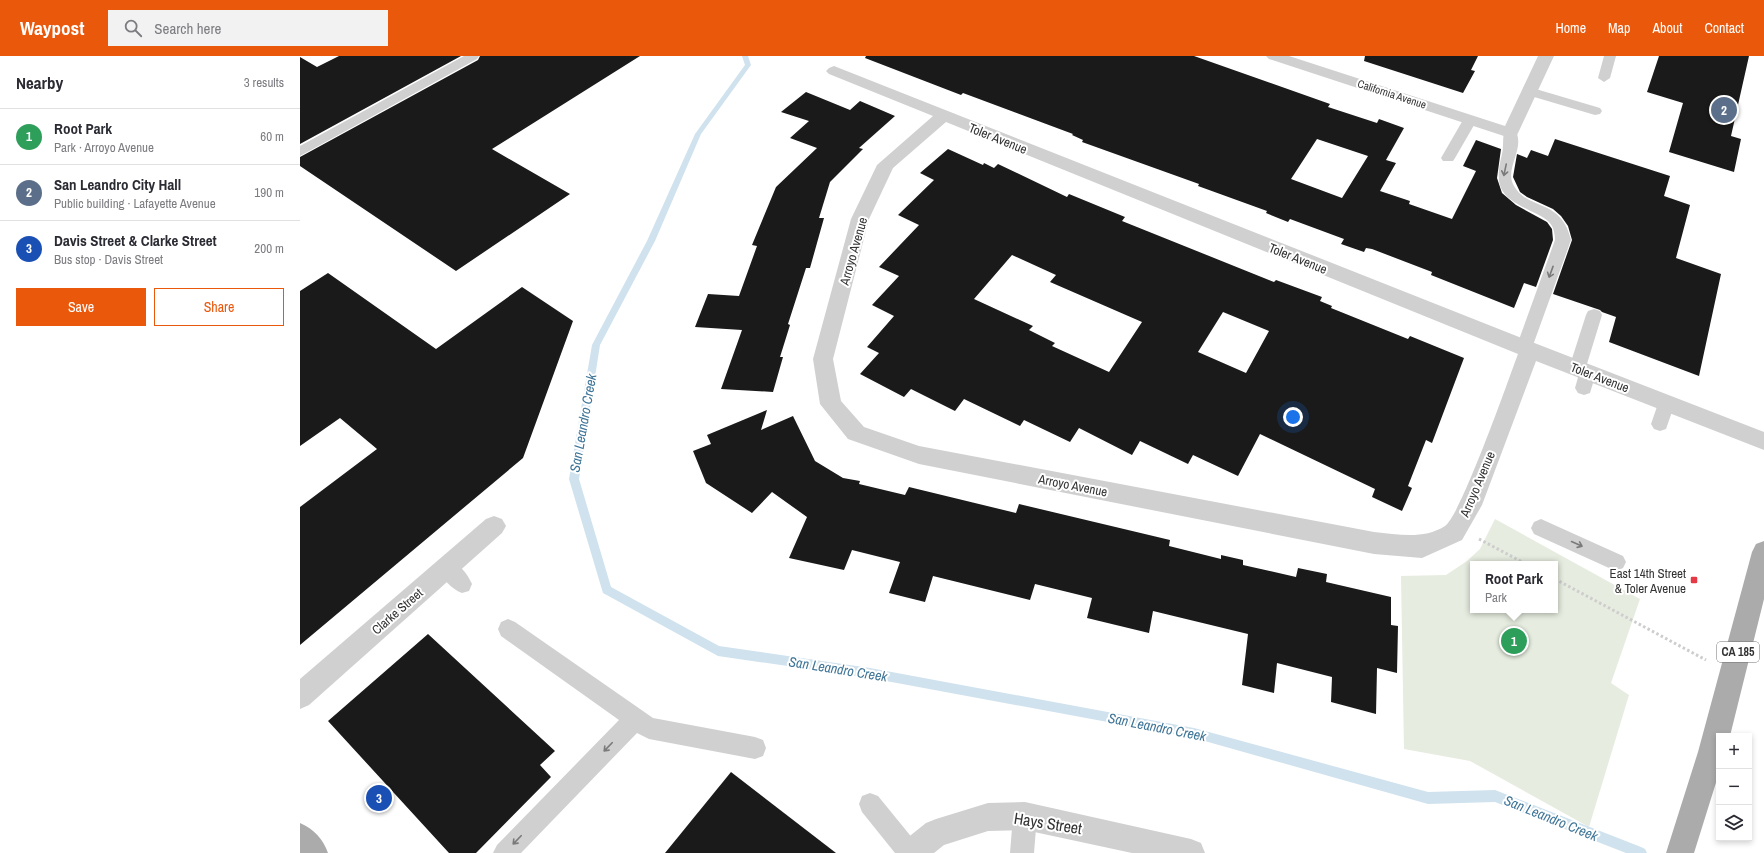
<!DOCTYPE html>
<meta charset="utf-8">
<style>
:root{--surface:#fff;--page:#f2f2f3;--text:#2b2b33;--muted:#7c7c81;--line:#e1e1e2;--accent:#ea580c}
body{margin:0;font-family:"Archivo Narrow",sans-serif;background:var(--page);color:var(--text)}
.controls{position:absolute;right:12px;bottom:12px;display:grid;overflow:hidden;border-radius:0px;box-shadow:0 2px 6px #0003}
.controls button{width:36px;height:36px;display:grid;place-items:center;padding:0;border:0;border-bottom:1px solid var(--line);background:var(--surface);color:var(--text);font:20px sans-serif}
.you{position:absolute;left:993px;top:361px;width:14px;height:14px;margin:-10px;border:3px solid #fff;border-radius:50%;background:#1a73e8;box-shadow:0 0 0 6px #1a73e833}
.badge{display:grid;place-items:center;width:26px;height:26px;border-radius:50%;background:var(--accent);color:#fff;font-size:13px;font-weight:700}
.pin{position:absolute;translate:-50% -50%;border:2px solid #fff;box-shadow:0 1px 4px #0006}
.popup{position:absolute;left:1170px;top:505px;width:88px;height:52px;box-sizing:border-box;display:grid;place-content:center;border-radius:0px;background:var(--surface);filter:drop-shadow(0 1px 3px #0005);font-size:13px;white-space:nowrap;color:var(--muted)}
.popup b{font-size:15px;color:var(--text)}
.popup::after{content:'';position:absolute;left:50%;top:100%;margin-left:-8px;border:8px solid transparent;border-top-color:var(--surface)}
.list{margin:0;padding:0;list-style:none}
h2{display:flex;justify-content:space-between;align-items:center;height:52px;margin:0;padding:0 16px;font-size:17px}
h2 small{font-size:13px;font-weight:400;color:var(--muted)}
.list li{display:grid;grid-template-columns:26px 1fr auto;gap:12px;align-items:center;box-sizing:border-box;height:56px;padding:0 16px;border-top:1px solid var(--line)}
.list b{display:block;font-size:15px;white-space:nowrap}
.list p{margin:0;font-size:13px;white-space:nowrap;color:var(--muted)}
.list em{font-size:13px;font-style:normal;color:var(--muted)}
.actions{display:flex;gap:8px;padding:12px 16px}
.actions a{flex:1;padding:9px 0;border:1px solid var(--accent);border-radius:0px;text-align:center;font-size:14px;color:var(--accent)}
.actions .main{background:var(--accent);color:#fff}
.icon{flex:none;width:22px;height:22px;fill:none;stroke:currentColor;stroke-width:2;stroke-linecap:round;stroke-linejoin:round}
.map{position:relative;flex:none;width:1464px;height:797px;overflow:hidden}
header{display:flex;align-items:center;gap:24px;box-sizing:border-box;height:56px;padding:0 20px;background:var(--accent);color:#fff}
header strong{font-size:19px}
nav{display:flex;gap:22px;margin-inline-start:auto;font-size:14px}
.search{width:280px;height:36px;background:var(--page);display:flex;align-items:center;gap:10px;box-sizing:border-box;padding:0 14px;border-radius:0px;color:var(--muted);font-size:15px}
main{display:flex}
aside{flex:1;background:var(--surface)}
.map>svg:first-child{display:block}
</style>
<header>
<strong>Waypost</strong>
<div class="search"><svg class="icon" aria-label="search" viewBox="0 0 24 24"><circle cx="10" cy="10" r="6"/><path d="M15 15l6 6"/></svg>Search here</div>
<nav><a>Home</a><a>Map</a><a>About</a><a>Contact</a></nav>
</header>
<main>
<aside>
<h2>Nearby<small>3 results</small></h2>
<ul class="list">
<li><span class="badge" style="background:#2e9e5b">1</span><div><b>Root Park</b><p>Park · Arroyo Avenue</p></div><em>60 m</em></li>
<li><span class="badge" style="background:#5c6f8a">2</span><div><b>San Leandro City Hall</b><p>Public building · Lafayette Avenue</p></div><em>190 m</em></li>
<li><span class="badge" style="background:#1a4fb4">3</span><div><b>Davis Street &amp; Clarke Street</b><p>Bus stop · Davis Street</p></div><em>200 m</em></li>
</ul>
<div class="actions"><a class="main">Save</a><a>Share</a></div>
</aside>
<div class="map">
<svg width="1464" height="797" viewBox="0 0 1464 797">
<rect width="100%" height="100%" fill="#fff"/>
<path fill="#e6ecdf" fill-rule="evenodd" d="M 1195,463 L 1340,543 L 1311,627 L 1329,639 L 1289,771 L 1170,705 L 1104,693 L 1101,520 L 1146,519 L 1167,505 L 1180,493 ZM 1173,508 L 1255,508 L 1255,554 L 1173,554 Z"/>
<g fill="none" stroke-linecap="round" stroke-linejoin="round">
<path fill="#cfe2ee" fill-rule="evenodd" d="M 442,0 L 448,0 L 451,9 L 401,78 L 355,185 L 300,289 L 279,423 L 311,531 L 419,590 L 570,612 L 894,672 L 1128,736 L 1195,734 L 1341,791 L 1345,793 L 1347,797 L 1326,797 L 1195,746 L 1128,748 L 894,682 L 570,622 L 418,600 L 303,537 L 269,423 L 292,289 L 347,185 L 395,78 L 445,9 Z"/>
</g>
<g fill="#1a1a1a" fill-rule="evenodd">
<path d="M 39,0 L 161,0 L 0,88 L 0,1 L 17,11 Z"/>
<path d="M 180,0 L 340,0 L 192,93 L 270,138 L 156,215 L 0,110 L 0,101 L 178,4 Z"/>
<path d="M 566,0 L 894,0 L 1030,48 L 1028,51 L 1077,67 L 1079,63 L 1104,72 L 1086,104 L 1096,107 L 1080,135 L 1110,145 L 1109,148 L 1152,163 L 1176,115 L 1163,110 L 1176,84 L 1201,93 L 1197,122 L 1202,137 L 1216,149 L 1247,166 L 1252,173 L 1253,184 L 1236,231 L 1224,227 L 1214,252 L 1131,219 L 1132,216 L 1072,193 L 1066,192 L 1064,196 L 1041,188 L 1044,183 L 990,163 L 988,166 L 966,157 L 967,155 L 898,130 L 899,128 L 782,86 L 783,84 L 772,79 L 773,78 L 663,37 L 661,39 L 565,2 ZM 1017,83 L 1068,100 L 1042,142 L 991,123 Z"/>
<path d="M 1065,0 L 1178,0 L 1171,14 L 1175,15 L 1163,37 L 1064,5 Z"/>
<path d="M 1359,0 L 1449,0 L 1431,80 L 1441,83 L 1434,116 L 1369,96 L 1383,47 L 1347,36 Z"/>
<path d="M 506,36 L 550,54 L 560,45 L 595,60 L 559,92 L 563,93 L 530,126 L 519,162 L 524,162 L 510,212 L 506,212 L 488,268 L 490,269 L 480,301 L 483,301 L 473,336 L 421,333 L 442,274 L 395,271 L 408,238 L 439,240 L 457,190 L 452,189 L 476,131 L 517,92 L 490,82 L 509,65 L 481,56 Z"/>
<path d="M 1255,83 L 1370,120 L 1364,140 L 1390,149 L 1376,202 L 1421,218 L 1399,320 L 1309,286 L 1316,261 L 1302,256 L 1300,254 L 1253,238 L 1272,184 L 1268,170 L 1261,160 L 1253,153 L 1227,141 L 1220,136 L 1213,121 L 1217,98 L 1227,102 L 1231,94 L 1248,100 Z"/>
<path d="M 648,93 L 683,109 L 684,107 L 694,112 L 698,108 L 767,141 L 769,138 L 825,161 L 822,165 L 974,226 L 976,224 L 1022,241 L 1020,245 L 1032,250 L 1031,252 L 1108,283 L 1110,280 L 1164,302 L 1132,387 L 1126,384 L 1108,430 L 1112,432 L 1102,455 L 1072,441 L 1075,433 L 960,378 L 938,420 L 893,399 L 888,408 L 840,385 L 832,399 L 779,372 L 770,386 L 724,364 L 720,370 L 664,343 L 655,355 L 611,333 L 604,341 L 560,318 L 579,297 L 567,291 L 594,260 L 572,249 L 599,220 L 579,211 L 619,169 L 598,159 L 634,124 L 620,117 ZM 712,199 L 756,219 L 750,226 L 842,266 L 809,316 L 752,290 L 755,287 L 729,274 L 733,270 L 674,243 ZM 923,256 L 969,275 L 946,317 L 898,296 Z"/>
<path d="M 28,217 L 136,293 L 222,231 L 273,265 L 223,402 L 0,589 L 0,451 L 77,393 L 40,362 L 0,390 L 0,235 Z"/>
<path d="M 467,354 L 461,374 L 493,360 L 515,405 L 543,422 L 560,425 L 559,428 L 605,439 L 609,431 L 716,457 L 719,448 L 870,484 L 869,490 L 921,503 L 921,499 L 943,504 L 943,509 L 996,521 L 998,512 L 1027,518 L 1026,526 L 1091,541 L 1091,569 L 1098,570 L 1097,617 L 1077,612 L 1076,658 L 1031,646 L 1032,621 L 977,607 L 974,637 L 942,629 L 948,578 L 853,555 L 849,577 L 787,562 L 792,542 L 735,528 L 730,544 L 633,520 L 625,546 L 589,537 L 600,506 L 552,494 L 544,514 L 489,502 L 507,461 L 472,436 L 452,457 L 406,427 L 393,395 L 411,388 L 407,379 Z"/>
<path d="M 128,578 L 255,695 L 240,709 L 251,721 L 176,797 L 149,797 L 28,665 Z"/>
<path d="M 431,716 L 536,797 L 365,797 Z"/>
</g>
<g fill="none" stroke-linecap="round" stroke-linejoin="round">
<g stroke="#cdcdcd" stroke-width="3" stroke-dasharray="2.5 2.5" stroke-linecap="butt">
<path d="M 1179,483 L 1226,508"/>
<path d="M 1255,523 L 1406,604"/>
</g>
<g fill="#d0d0d0" fill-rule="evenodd">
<path d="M 164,0 L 179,0 L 177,3 L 0,100 L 0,90 Z"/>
<path d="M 1304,0 L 1316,0 L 1310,22 L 1304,26 L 1298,22 Z"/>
<path d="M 1229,31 L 1300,52 L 1302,55 L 1300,58 L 1295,59 L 1224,38 L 1223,35 L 1224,32 Z"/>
<path d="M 1170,60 L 1175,61 L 1177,64 L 1155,102 L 1153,105 L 1143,105 L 1141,102 L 1163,64 L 1165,61 Z"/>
<path d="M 1210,73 L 1215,74 C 1226,91 1205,111 1213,128 C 1227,156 1261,141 1271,184 L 1232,292 L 1230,297 L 1224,298 L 1218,297 L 1216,292 L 1255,184 C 1255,180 1254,175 1253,172 C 1250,165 1243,161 1237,158 C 1205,142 1192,137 1202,98 C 1204,91 1202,80 1205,74 Z"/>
<path d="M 1294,253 L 1300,255 L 1302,259 L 1286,311 L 1294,312 L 1296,317 L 1290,337 L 1284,339 L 1278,337 L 1275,332 L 1279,318 L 1271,317 L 1269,312 L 1286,259 L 1288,255 Z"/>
<path d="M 1366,340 L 1372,342 L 1375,347 L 1366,373 L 1360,375 L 1354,373 L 1351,368 L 1360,342 Z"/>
<path d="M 1241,463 L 1323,500 L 1326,506 L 1323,512 L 1316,515 L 1309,512 L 1234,478 L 1231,472 L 1234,466 Z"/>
<path d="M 147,502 C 158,506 167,517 172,528 L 169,535 L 162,537 C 151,533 142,522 137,511 L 140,505 Z"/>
<path d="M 208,563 L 215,566 L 353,662 L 455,681 L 463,684 L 466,692 L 463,700 L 455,703 L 349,683 L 337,677 L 221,797 L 193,797 L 197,789 L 319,664 L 201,580 L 198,573 L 201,566 Z"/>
<path d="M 570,737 L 578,740 L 618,789 L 622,797 L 595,797 L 562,756 L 559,748 L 562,740 Z"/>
<path d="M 725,748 L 733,752 L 737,760 L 734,797 L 710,797 L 713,760 L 717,752 Z"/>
</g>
<g fill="#d0d0d0" fill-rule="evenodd">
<path d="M 966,0 L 989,0 L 1205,70 L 1238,0 L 1254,0 L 1218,77 L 1216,81 L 1210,82 L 969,3 Z"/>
<path d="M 534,10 L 1237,288 L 1464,376 L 1464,394 L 1236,305 L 1182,449 L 1162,484 L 1122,502 L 1074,498 L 619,408 L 548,383 L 520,348 L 513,303 L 551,163 L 577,109 L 633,60 L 529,18 L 526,15 L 529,12 ZM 646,66 L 1218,298 C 1208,325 1161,459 1145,470 C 1123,484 1098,478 1074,476 L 619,390 L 564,371 L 541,345 L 533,303 L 569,163 L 593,112 Z"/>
<path d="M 194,460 L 202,463 L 206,470 L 202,477 L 9,649 L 0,653 L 0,623 L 186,463 Z"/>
<path d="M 725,746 L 891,783 L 901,787 L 905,797 L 832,797 L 725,774 L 688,775 L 644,789 L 634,797 L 597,797 L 601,787 L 626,767 L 636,763 L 688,747 Z"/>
</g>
<g fill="#ababab" fill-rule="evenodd">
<path d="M 1464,485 L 1464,543 L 1430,680 L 1419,680 L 1419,717 L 1394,797 L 1366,797 L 1398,696 L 1452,496 L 1456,488 Z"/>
<path d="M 0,767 C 14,773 23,783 28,797 L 0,797 Z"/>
</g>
</g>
<defs><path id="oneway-shaft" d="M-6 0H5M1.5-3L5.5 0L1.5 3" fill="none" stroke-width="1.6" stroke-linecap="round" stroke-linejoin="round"/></defs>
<g stroke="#7a7a7a">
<use href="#oneway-shaft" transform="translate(1205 114) rotate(102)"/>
<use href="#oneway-shaft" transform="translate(1251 216) rotate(110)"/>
<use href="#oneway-shaft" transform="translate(1277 488) rotate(24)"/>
<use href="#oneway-shaft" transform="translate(308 691) rotate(134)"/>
<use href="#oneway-shaft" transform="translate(217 784) rotate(134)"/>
</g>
<rect fill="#e63946" stroke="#fff" stroke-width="1.5" x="1390" y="520" width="8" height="8" rx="2"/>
<g text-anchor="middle" stroke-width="4" stroke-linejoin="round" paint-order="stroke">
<g font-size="11" fill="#333" stroke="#fff">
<text transform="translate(1092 38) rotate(18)" y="4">California Avenue</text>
</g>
<rect fill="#fff" stroke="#707070" stroke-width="1" x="1417" y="586" width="42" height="20" rx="3"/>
<g font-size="12" font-weight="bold" fill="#333">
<text x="1438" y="600">CA 185</text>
</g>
<g font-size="13" fill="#333" stroke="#fff">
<text transform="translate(698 82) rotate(22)" y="5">Toler Avenue</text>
<text transform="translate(553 195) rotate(-74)" y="5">Arroyo Avenue</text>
<text transform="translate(998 202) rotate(22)" y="5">Toler Avenue</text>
<text transform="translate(1300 321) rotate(21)" y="5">Toler Avenue</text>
<text transform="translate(1177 428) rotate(-67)" y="5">Arroyo Avenue</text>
<text transform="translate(773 429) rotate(11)" y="5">Arroyo Avenue</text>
<text transform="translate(97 555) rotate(-41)" y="5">Clarke Street</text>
</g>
<g font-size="13" fill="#333" stroke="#fff" text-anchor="end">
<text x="1386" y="522">East 14th Street<tspan x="1386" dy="15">&amp; Toler Avenue</tspan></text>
</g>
<g font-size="14" font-style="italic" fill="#3f7597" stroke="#fff">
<text transform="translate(283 367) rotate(-80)" y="5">San Leandro Creek</text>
<text transform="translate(538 613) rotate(9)" y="5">San Leandro Creek</text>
<text transform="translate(857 671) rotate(11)" y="5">San Leandro Creek</text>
<text transform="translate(1251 762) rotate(22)" y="5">San Leandro Creek</text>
</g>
<g font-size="16" fill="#333" stroke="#fff">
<text transform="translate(748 767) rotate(9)" y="6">Hays Street</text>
</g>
</g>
</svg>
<div class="controls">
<button>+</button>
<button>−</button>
<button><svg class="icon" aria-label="layers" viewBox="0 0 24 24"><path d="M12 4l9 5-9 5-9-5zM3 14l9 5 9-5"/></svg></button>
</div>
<div class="you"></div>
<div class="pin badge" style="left:1214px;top:585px;background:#2e9e5b">1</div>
<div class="popup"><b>Root Park</b>Park</div>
<div class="pin badge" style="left:1424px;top:54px;background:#5c6f8a">2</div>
<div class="pin badge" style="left:79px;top:742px;background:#1a4fb4">3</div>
</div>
</main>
